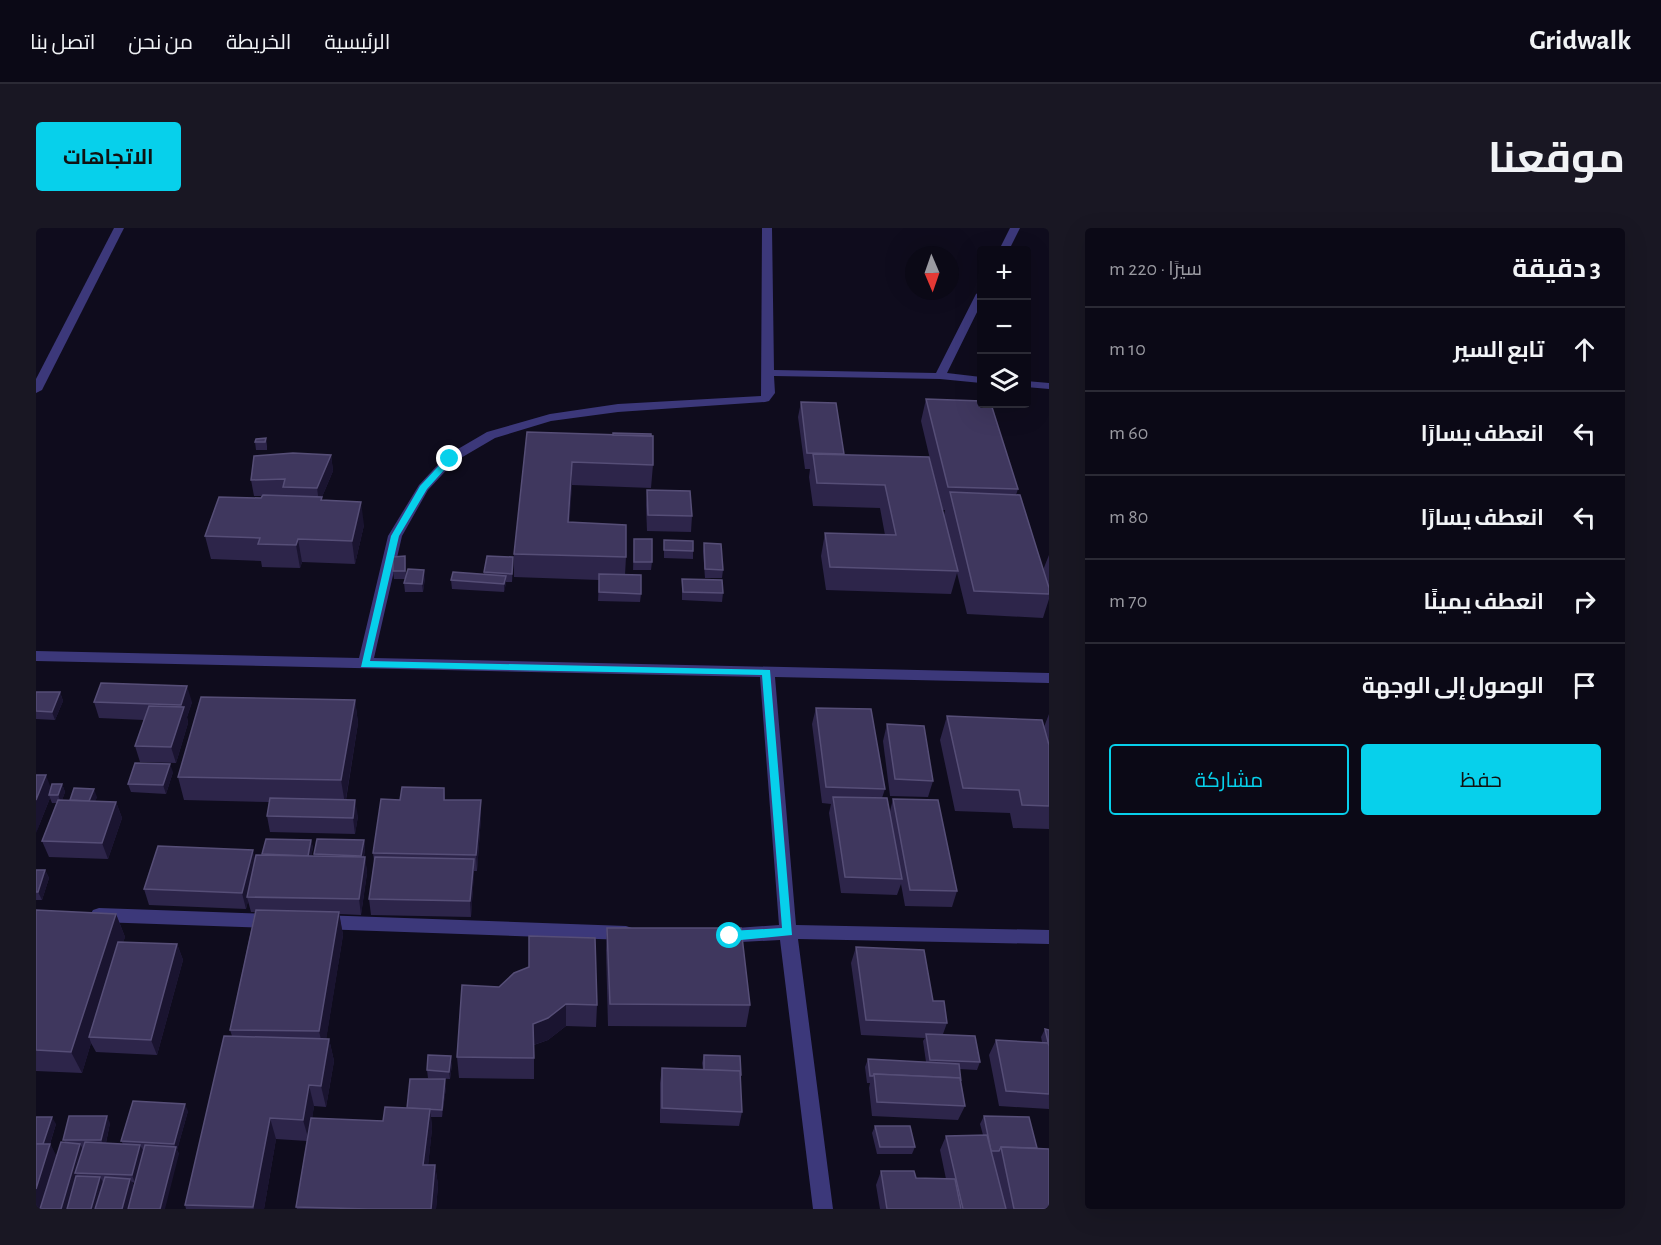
<!DOCTYPE html>
<html lang="ar">
<meta charset="utf-8">
<style>
:root{--surface:#0b0916;--page:#191723;--text:#f1f3f6;--muted:#9a9aa1;--line:#2b2a35;--accent:#07d0eb}
body{margin:0;font-family:"Alegreya Sans",Cairo,sans-serif;background:var(--page);color:var(--text);direction:rtl}
.controls{position:absolute;right:18px;top:18px;display:grid;overflow:hidden;border-radius:6px;box-shadow:0 6px 24px #0002}
.controls button{width:54px;height:54px;display:grid;place-items:center;padding:0;border:0;border-bottom:2px solid var(--line);background:var(--surface);color:var(--text);font:30px sans-serif}
.compass{position:absolute;left:869px;top:18px;width:54px;height:54px;border-radius:50%;background:var(--surface);box-shadow:0 6px 24px #0002;rotate:178deg}
.stop{position:absolute;width:18px;height:18px;margin:-14px;border:4px solid #07d0eb;border-radius:50%;background:#fff}
.stop.end{background:#07d0eb;border-color:#fff;box-shadow:0 2px 6px #0008}
.list{margin:0;padding:0;list-style:none}
h2{display:flex;justify-content:space-between;align-items:center;height:78px;margin:0;padding:0 24px;font-size:26px}
h2 small{font-size:20px;font-weight:400;color:var(--muted)}
.list li{display:grid;grid-template-columns:39px 1fr auto;gap:18px;align-items:center;box-sizing:border-box;height:84px;padding:0 24px;border-top:2px solid var(--line)}
.list b{display:block;font-size:22px;white-space:nowrap}
.list em{font-size:20px;font-style:normal;color:var(--muted)}
.actions{display:flex;gap:12px;padding:18px 24px}
.actions a{flex:1;padding:14px 0;border:2px solid var(--accent);border-radius:6px;text-align:center;font-size:21px;color:var(--accent)}
.actions .main{background:var(--accent);color:#111}
.icon{flex:none;width:33px;height:33px;fill:none;stroke:currentColor;stroke-width:2;stroke-linecap:round;stroke-linejoin:round}
.map{position:relative;flex:none;width:1013px;height:981px;overflow:hidden;direction:ltr;border-radius:6px}
header{display:flex;align-items:center;gap:36px;box-sizing:border-box;height:84px;padding:0 30px;background:var(--surface);border-bottom:2px solid var(--line)}
header strong{font-size:28px}
nav{display:flex;gap:33px;margin-inline-start:auto;font-size:21px}
.intro{display:flex;align-items:center;justify-content:space-between;box-sizing:border-box;height:144px;padding:0 36px}
h1{margin:0;font-size:42px}
.button{padding:15px 27px;border-radius:6px;background:var(--accent);color:#111;font-size:21px;font-weight:700}
main{display:flex;gap:36px;padding:0 36px}
aside{flex:1;background:var(--surface);border-radius:6px;box-shadow:0 6px 24px #0002}
.map>svg:first-child{display:block}
</style>
<header>
<strong>Gridwalk</strong>
<nav><a>الرئيسية</a><a>الخريطة</a><a>من نحن</a><a>اتصل بنا</a></nav>
</header>
<div class="intro"><h1>موقعنا</h1><a class="button">الاتجاهات</a></div>
<main>
<aside>
<h2>3 دقيقة<small>سيرًا · 220 m</small></h2>
<ul class="list">
<li><svg class="icon" aria-label="ahead" viewBox="0 0 24 24"><path d="M12 20V5M6 11l6-6 6 6"/></svg><div><b>تابع السير</b></div><em>10 m</em></li>
<li><svg class="icon" aria-label="left" viewBox="0 0 24 24"><path d="M17 20v-9H6M10 6l-5 5 5 5"/></svg><div><b>انعطف يسارًا</b></div><em>60 m</em></li>
<li><svg class="icon" aria-label="left" viewBox="0 0 24 24"><path d="M17 20v-9H6M10 6l-5 5 5 5"/></svg><div><b>انعطف يسارًا</b></div><em>80 m</em></li>
<li><svg class="icon" aria-label="right" viewBox="0 0 24 24"><path d="M7 20v-9h11M14 6l5 5-5 5"/></svg><div><b>انعطف يمينًا</b></div><em>70 m</em></li>
<li><svg class="icon" aria-label="arrive" viewBox="0 0 24 24"><path d="M6 21V4h12l-3 4 3 4H6"/></svg><div><b>الوصول إلى الوجهة</b></div></li>
</ul>
<div class="actions"><a class="main">حفظ</a><a>مشاركة</a></div>
</aside>
<div class="map">
<svg width="1013" height="981" viewBox="0 0 1013 981">
<rect width="100%" height="100%" fill="#0f0c1d"/>
<g fill="none" stroke-linecap="round" stroke-linejoin="round">
<g fill="#3c387a" fill-rule="evenodd">
<path d="M 78,0 L 88,0 L 6,162 L 0,165 L 0,151 Z"/>
<path d="M 726,0 L 736,0 L 738,142 L 900,145 L 940,66 L 945,63 L 945,76 L 911,145 L 945,149 L 945,155 L 904,151 L 738,148 L 739,165 L 733,173 L 729,174 L 582,184 L 515,193 L 459,210 L 418,234 L 392,262 L 366,308 L 338,430 L 1013,445 L 1013,455 L 739,449 L 760,697 L 1013,702 L 1013,716 L 762,711 L 797,981 L 777,981 L 744,712 L 686,715 L 680,713 L 677,708 L 680,703 L 686,701 L 743,697 L 724,449 L 0,433 L 0,423 L 323,430 L 352,308 L 383,257 L 410,228 L 451,204 L 514,186 L 582,176 L 725,168 Z"/>
<path d="M 974,0 L 984,0 L 973,22 L 963,22 Z"/>
<path d="M 990,153 L 1013,155 L 1013,161 L 990,159 Z"/>
<path d="M 63,680 L 236,686 L 242,688 L 245,693 L 242,698 L 236,700 L 63,694 L 57,692 L 54,687 L 57,682 Z"/>
<path d="M 284,687 L 590,698 L 596,700 L 599,705 L 596,710 L 590,712 L 284,701 L 278,699 L 275,694 L 278,689 Z"/>
</g>
</g>
<g fill="#2d254a">
<path d="M 890,171 L 982,261 L 980,267 L 1007,342 L 1013,327 L 1013,371 L 1007,390 L 931,386 L 921,345 L 915,366 L 790,362 L 785,328 L 789,305 L 849,307 L 844,280 L 777,278 L 773,249 L 774,241 L 769,241 L 762,189 L 765,174 L 808,227 L 908,287 L 909,282 L 906,282 L 885,193 Z"/>
<path d="M 491,204 L 617,237 L 615,260 L 536,257 L 533,294 L 590,329 L 589,347 L 605,366 L 604,374 L 562,373 L 563,352 L 478,349 L 478,326 Z"/>
<path d="M 230,210 L 231,218 L 231,222 L 220,222 L 219,214 Z"/>
<path d="M 295,227 L 297,243 L 286,269 L 286,272 L 328,297 L 319,336 L 266,334 L 264,340 L 226,339 L 225,333 L 175,331 L 169,308 L 225,270 L 226,268 L 218,268 L 215,252 Z"/>
<path d="M 611,262 L 656,288 L 655,304 L 611,303 L 610,278 Z"/>
<path d="M 598,311 L 616,334 L 615,342 L 597,342 Z"/>
<path d="M 628,312 L 657,323 L 657,331 L 628,330 Z"/>
<path d="M 668,315 L 687,342 L 686,350 L 669,350 L 667,323 Z"/>
<path d="M 369,328 L 370,349 L 389,350 L 387,364 L 369,364 L 368,355 L 370,351 L 358,351 L 357,343 Z"/>
<path d="M 477,329 L 476,354 L 470,354 L 468,364 L 416,361 L 415,352 L 448,346 L 448,344 Z"/>
<path d="M 646,351 L 687,365 L 686,374 L 646,372 Z"/>
<path d="M 0,464 L 24,464 L 27,473 L 19,492 L 0,491 Z"/>
<path d="M 319,472 L 322,495 L 310,572 L 322,588 L 319,606 L 234,604 L 231,588 L 233,574 L 148,572 L 142,549 Z"/>
<path d="M 58,474 L 156,474 L 151,489 L 152,495 L 140,535 L 104,534 L 99,518 L 108,492 L 63,490 Z"/>
<path d="M 780,480 L 849,561 L 846,570 L 854,583 L 857,571 L 921,663 L 916,679 L 869,678 L 865,656 L 861,667 L 805,665 L 793,585 L 795,576 L 786,575 L 776,496 Z"/>
<path d="M 1013,486 L 1013,601 L 977,600 L 974,585 L 919,583 L 904,512 L 911,488 L 1008,499 Z"/>
<path d="M 851,496 L 897,553 L 892,569 L 854,568 L 847,513 Z"/>
<path d="M 137,544 L 130,566 L 95,564 L 92,556 Z"/>
<path d="M 26,556 L 29,564 L 26,572 L 34,572 L 61,569 L 59,573 L 80,574 L 86,590 L 72,631 L 13,629 L 6,613 L 21,575 L 16,575 L 14,570 L 0,605 L 15,560 Z"/>
<path d="M 408,560 L 409,572 L 445,572 L 445,589 L 441,643 L 438,643 L 435,689 L 335,687 L 333,671 L 338,634 L 337,625 L 364,572 Z"/>
<path d="M 275,612 L 277,620 L 275,628 L 278,628 L 278,626 L 328,612 L 329,620 L 328,629 L 329,629 L 331,645 L 325,687 L 303,686 L 307,707 L 290,811 L 293,811 L 298,833 L 290,879 L 278,878 L 276,890 L 347,893 L 410,859 L 406,889 L 395,889 L 396,901 L 392,937 L 399,937 L 402,957 L 400,981 L 261,981 L 260,979 L 271,913 L 240,911 L 228,981 L 150,981 L 149,977 L 196,808 L 194,802 L 219,684 L 215,684 L 212,673 L 210,681 L 113,677 L 108,661 L 219,632 L 227,627 Z"/>
<path d="M 0,642 L 9,642 L 13,650 L 6,672 L 0,672 Z"/>
<path d="M 0,682 L 80,686 L 89,709 L 87,714 L 141,716 L 147,732 L 121,827 L 60,824 L 55,815 L 46,845 L 0,843 Z"/>
<path d="M 571,700 L 714,777 L 710,799 L 572,798 L 570,722 Z"/>
<path d="M 820,719 L 897,773 L 911,795 L 907,806 L 944,834 L 941,842 L 923,841 L 929,878 L 922,892 L 836,888 L 833,860 L 834,855 L 831,855 L 829,839 L 832,831 L 890,834 L 887,813 L 889,810 L 825,807 L 815,735 Z"/>
<path d="M 463,759 L 561,777 L 560,799 L 530,798 L 512,812 L 498,817 L 498,851 L 423,850 L 421,829 Z"/>
<path d="M 1009,801 L 1013,802 L 1013,881 L 963,878 L 953,827 L 960,812 L 1006,814 L 1005,809 Z"/>
<path d="M 668,827 L 705,847 L 704,851 L 706,884 L 703,898 L 624,895 L 624,855 L 626,840 L 667,842 L 666,835 Z"/>
<path d="M 416,836 L 414,851 L 392,850 L 391,842 Z"/>
<path d="M 152,883 L 141,922 L 143,926 L 99,955 L 96,954 L 98,958 L 0,981 L 0,889 L 20,896 L 14,916 L 20,928 L 29,914 L 27,912 L 74,895 L 70,915 L 87,916 L 85,913 Z"/>
<path d="M 948,888 L 1001,920 L 1013,981 L 844,981 L 840,957 L 845,943 L 880,950 L 910,951 L 904,922 L 910,908 L 947,907 L 944,896 Z"/>
<path d="M 839,898 L 879,919 L 876,926 L 841,926 L 836,905 Z"/>
</g>
<g fill="#1a1430">
<path d="M 295,227 L 297,243 L 286,269 L 289,292 L 283,275 L 281,260 Z"/>
<path d="M 536,234 L 536,257 L 532,318 L 532,294 Z"/>
<path d="M 325,274 L 328,297 L 319,336 L 316,313 Z"/>
<path d="M 262,311 L 266,334 L 264,340 L 260,317 Z"/>
<path d="M 477,329 L 478,337 L 476,354 L 476,346 Z"/>
<path d="M 388,342 L 389,350 L 387,364 L 386,356 Z"/>
<path d="M 470,348 L 470,356 L 468,364 L 468,356 Z"/>
<path d="M 151,458 L 156,474 L 151,489 L 152,495 L 140,535 L 135,519 L 147,483 L 145,477 Z"/>
<path d="M 24,464 L 27,473 L 19,492 L 16,484 Z"/>
<path d="M 319,472 L 322,495 L 309,576 L 305,552 Z"/>
<path d="M 134,536 L 137,544 L 130,566 L 127,557 Z"/>
<path d="M 10,547 L 16,563 L 13,567 L 14,570 L 0,605 L 0,572 Z"/>
<path d="M 26,556 L 29,564 L 25,575 L 22,567 Z"/>
<path d="M 58,561 L 61,569 L 56,582 L 53,573 Z"/>
<path d="M 319,572 L 322,588 L 319,606 L 317,590 Z"/>
<path d="M 445,572 L 445,589 L 441,643 L 440,627 Z"/>
<path d="M 80,574 L 86,590 L 72,631 L 66,615 Z"/>
<path d="M 275,612 L 277,620 L 273,636 L 272,628 Z"/>
<path d="M 328,612 L 329,620 L 326,636 L 325,628 Z"/>
<path d="M 217,622 L 221,638 L 211,669 L 212,673 L 210,681 L 206,665 Z"/>
<path d="M 329,629 L 331,645 L 325,687 L 323,671 Z"/>
<path d="M 438,631 L 438,647 L 435,689 L 434,673 Z"/>
<path d="M 9,642 L 13,650 L 6,672 L 2,664 Z"/>
<path d="M 303,684 L 307,707 L 288,825 L 283,803 Z"/>
<path d="M 80,686 L 89,709 L 57,809 L 53,809 L 55,815 L 46,845 L 35,824 Z"/>
<path d="M 141,716 L 147,732 L 121,827 L 115,812 Z"/>
<path d="M 530,776 L 530,798 L 512,812 L 497,817 L 497,796 Z"/>
<path d="M 293,811 L 298,833 L 290,879 L 285,858 Z"/>
<path d="M 415,828 L 416,836 L 414,851 L 413,844 Z"/>
<path d="M 409,851 L 410,859 L 406,889 L 406,882 Z"/>
<path d="M 273,857 L 278,878 L 273,913 L 267,892 Z"/>
<path d="M 149,876 L 152,883 L 141,922 L 143,926 L 129,981 L 124,981 L 140,920 L 138,916 Z"/>
<path d="M 394,881 L 396,901 L 390,957 L 387,937 Z"/>
<path d="M 71,888 L 74,895 L 69,919 L 65,912 Z"/>
<path d="M 16,889 L 20,896 L 10,928 L 6,920 Z"/>
<path d="M 234,890 L 240,911 L 228,981 L 218,981 L 217,979 Z"/>
<path d="M 14,916 L 22,931 L 6,981 L 0,981 L 0,961 Z"/>
<path d="M 44,916 L 48,923 L 39,945 L 41,947 L 31,981 L 25,981 Z"/>
<path d="M 104,917 L 108,924 L 99,955 L 96,947 Z"/>
<path d="M 399,937 L 402,957 L 400,981 L 395,981 Z"/>
<path d="M 64,949 L 68,956 L 61,981 L 55,981 Z"/>
<path d="M 94,951 L 98,958 L 91,981 L 86,981 Z"/>
</g>
<g fill="#3f375e" stroke="#564e77" stroke-width="1.5">
<path d="M 890,171 L 945,173 L 945,176 L 955,176 L 982,261 L 912,259 Z"/>
<path d="M 765,174 L 800,175 L 808,226 L 771,225 Z"/>
<path d="M 491,204 L 617,208 L 617,237 L 536,234 L 532,294 L 590,297 L 590,329 L 478,326 Z"/>
<path d="M 577,205 L 615,206 L 615,208 L 577,207 Z"/>
<path d="M 230,210 L 229,214 L 219,214 L 220,211 Z"/>
<path d="M 257,225 L 295,227 L 281,260 L 247,259 L 249,251 L 215,252 L 218,228 Z"/>
<path d="M 777,226 L 893,229 L 922,343 L 794,339 L 789,305 L 860,307 L 849,257 L 781,255 Z"/>
<path d="M 611,262 L 654,263 L 656,288 L 612,287 Z"/>
<path d="M 914,264 L 984,267 L 1013,360 L 1013,366 L 938,363 Z"/>
<path d="M 227,267 L 286,269 L 285,272 L 325,274 L 316,313 L 262,311 L 260,317 L 222,316 L 224,310 L 169,308 L 183,269 L 225,270 Z"/>
<rect x="598" y="311" width="18" height="23"/>
<path d="M 628,312 L 657,313 L 657,323 L 628,322 Z"/>
<path d="M 668,315 L 685,316 L 687,342 L 669,341 Z"/>
<path d="M 369,328 L 369,343 L 357,343 L 357,329 Z"/>
<path d="M 451,328 L 477,329 L 476,346 L 448,344 Z"/>
<path d="M 372,341 L 388,342 L 386,356 L 368,355 Z"/>
<path d="M 417,344 L 470,348 L 468,356 L 415,352 Z"/>
<path d="M 563,346 L 605,347 L 605,366 L 563,364 Z"/>
<path d="M 646,351 L 686,352 L 687,365 L 647,364 Z"/>
<path d="M 65,455 L 151,458 L 145,477 L 58,474 Z"/>
<path d="M 0,464 L 24,464 L 16,484 L 0,483 Z"/>
<path d="M 165,469 L 319,472 L 305,552 L 142,549 Z"/>
<path d="M 113,478 L 148,479 L 135,519 L 99,518 Z"/>
<path d="M 780,480 L 835,481 L 849,561 L 790,559 Z"/>
<path d="M 911,488 L 1006,492 L 1013,517 L 1013,578 L 986,577 L 983,562 L 927,560 Z"/>
<path d="M 851,496 L 888,498 L 897,553 L 859,551 Z"/>
<path d="M 99,535 L 134,536 L 127,557 L 92,556 Z"/>
<path d="M 0,547 L 10,547 L 0,572 Z"/>
<path d="M 16,556 L 26,556 L 22,567 L 13,567 Z"/>
<path d="M 366,559 L 408,560 L 408,572 L 445,572 L 440,627 L 337,625 L 345,571 L 364,572 Z"/>
<path d="M 38,560 L 58,561 L 53,573 L 34,572 Z"/>
<path d="M 797,569 L 851,570 L 866,651 L 809,649 Z"/>
<path d="M 234,570 L 319,572 L 317,590 L 231,588 Z"/>
<path d="M 857,571 L 902,572 L 921,663 L 874,662 Z"/>
<path d="M 22,572 L 80,574 L 66,615 L 6,613 Z"/>
<path d="M 230,611 L 275,612 L 272,628 L 226,626 Z"/>
<path d="M 281,611 L 328,612 L 325,628 L 278,626 Z"/>
<path d="M 122,618 L 217,622 L 206,665 L 108,661 Z"/>
<path d="M 220,627 L 329,629 L 323,671 L 211,669 Z"/>
<path d="M 339,629 L 438,631 L 434,673 L 333,671 Z"/>
<path d="M 0,642 L 9,642 L 2,664 L 0,664 Z"/>
<path d="M 0,682 L 80,686 L 35,824 L 0,822 Z"/>
<path d="M 220,682 L 303,684 L 283,803 L 194,802 Z"/>
<path d="M 571,700 L 705,700 L 714,777 L 574,776 Z"/>
<path d="M 493,708 L 559,710 L 561,777 L 530,776 L 512,790 L 497,796 L 498,830 L 421,829 L 426,757 L 463,759 L 478,745 L 493,739 Z"/>
<path d="M 82,714 L 141,716 L 115,812 L 53,809 Z"/>
<path d="M 820,719 L 888,722 L 897,773 L 908,773 L 911,795 L 830,792 Z"/>
<path d="M 1009,801 L 1013,802 L 1013,818 L 1012,814 Z"/>
<path d="M 890,806 L 939,808 L 944,834 L 894,832 Z"/>
<path d="M 188,808 L 293,811 L 285,858 L 273,857 L 267,892 L 234,890 L 217,979 L 149,977 Z"/>
<path d="M 960,812 L 1012,815 L 1013,818 L 1013,866 L 970,863 Z"/>
<path d="M 392,827 L 415,828 L 413,844 L 391,842 Z"/>
<path d="M 668,827 L 704,828 L 705,847 L 704,847 L 704,843 L 668,842 Z"/>
<path d="M 832,831 L 923,836 L 925,853 L 924,850 L 838,846 L 837,848 L 834,848 Z"/>
<path d="M 626,840 L 704,843 L 706,884 L 626,880 Z"/>
<path d="M 838,846 L 924,850 L 929,878 L 841,874 Z"/>
<path d="M 374,851 L 409,851 L 406,882 L 371,880 Z"/>
<path d="M 97,873 L 149,876 L 138,916 L 85,913 Z"/>
<path d="M 349,879 L 394,881 L 387,937 L 399,937 L 395,981 L 332,981 L 260,979 L 275,890 L 347,893 Z"/>
<path d="M 33,888 L 71,888 L 65,912 L 27,912 Z"/>
<path d="M 948,888 L 993,889 L 1001,920 L 965,919 L 963,923 L 955,923 Z"/>
<path d="M 0,889 L 16,889 L 7,916 L 0,916 Z"/>
<path d="M 839,898 L 874,898 L 879,919 L 844,919 Z"/>
<path d="M 951,907 L 970,981 L 927,981 L 910,908 Z"/>
<path d="M 25,914 L 44,916 L 25,981 L 4,981 Z"/>
<path d="M 49,914 L 104,917 L 96,947 L 39,945 Z"/>
<path d="M 0,916 L 14,916 L 0,961 Z"/>
<path d="M 109,917 L 140,919 L 124,981 L 92,981 Z"/>
<path d="M 965,919 L 1013,921 L 1013,981 L 978,981 Z"/>
<path d="M 845,943 L 878,943 L 880,950 L 919,951 L 925,981 L 851,981 Z"/>
<path d="M 40,948 L 64,949 L 55,981 L 31,981 Z"/>
<path d="M 69,949 L 94,951 L 86,981 L 59,981 Z"/>
</g>
<path fill="#07d0eb" d="M 411,229 L 418,231 L 391,261 L 363,308 L 334,433 L 734,442 L 756,707 L 694,713 L 689,708 L 694,703 L 746,700 L 726,447 L 325,439 L 355,308 L 384,258 Z"/>
</svg>
<div class="controls">
<button>+</button>
<button>−</button>
<button><svg class="icon" aria-label="layers" viewBox="0 0 24 24"><path d="M12 4l9 5-9 5-9-5zM3 14l9 5 9-5"/></svg></button>
</div>
<svg class="compass" viewBox="-18 -18 36 36"><path d="M0-13l5 13h-10z" fill="#e53935"/><path d="M0 13l5-13h-10z" fill="#9a9aa1"/></svg>
<div class="stop" style="left:694px;top:708px"></div>
<div class="stop end" style="left:414px;top:231px"></div>
</div>
</main>
